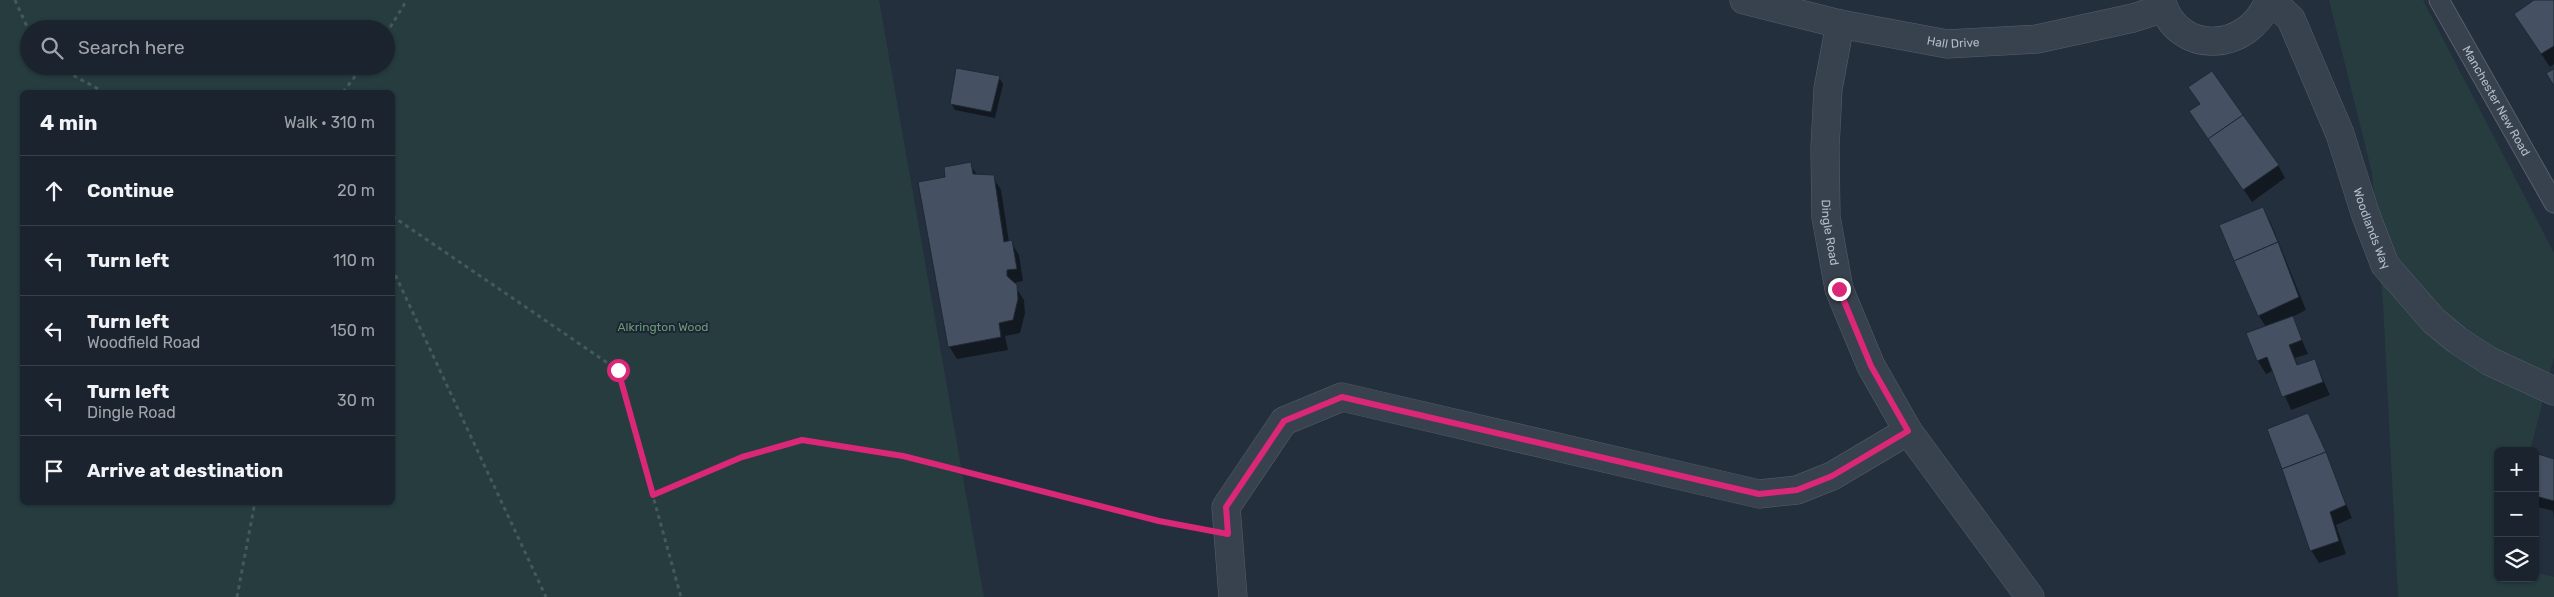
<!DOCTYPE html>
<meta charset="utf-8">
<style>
:root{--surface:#1b232e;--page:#242b36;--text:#f1f3f6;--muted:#a0a4aa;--line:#39404a}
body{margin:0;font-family:Rubik,sans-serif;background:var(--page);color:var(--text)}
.controls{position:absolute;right:15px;bottom:15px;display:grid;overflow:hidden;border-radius:8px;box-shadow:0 1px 4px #0004}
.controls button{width:45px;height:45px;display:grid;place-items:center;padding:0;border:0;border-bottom:1px solid var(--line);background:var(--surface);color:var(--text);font:25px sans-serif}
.stop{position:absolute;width:15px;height:15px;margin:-11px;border:4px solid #db2777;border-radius:50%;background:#fff}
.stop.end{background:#db2777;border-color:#fff;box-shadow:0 1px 5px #0008}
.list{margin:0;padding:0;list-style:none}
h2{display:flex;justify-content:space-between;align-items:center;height:65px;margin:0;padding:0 20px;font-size:21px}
h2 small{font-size:16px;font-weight:400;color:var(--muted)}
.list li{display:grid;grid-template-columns:32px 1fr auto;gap:15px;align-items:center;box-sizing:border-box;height:70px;padding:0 20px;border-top:1px solid var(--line)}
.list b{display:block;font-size:19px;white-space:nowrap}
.list p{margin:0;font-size:16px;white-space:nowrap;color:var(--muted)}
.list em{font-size:16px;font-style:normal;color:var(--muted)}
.icon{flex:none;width:28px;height:28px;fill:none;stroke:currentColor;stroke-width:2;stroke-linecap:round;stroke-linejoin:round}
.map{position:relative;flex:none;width:2554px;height:597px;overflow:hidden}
.search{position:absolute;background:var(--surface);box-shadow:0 1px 4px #0004;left:20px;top:20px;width:375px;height:55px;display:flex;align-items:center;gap:12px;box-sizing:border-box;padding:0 18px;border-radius:28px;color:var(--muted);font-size:19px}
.panel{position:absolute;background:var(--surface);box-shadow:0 1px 4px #0004;left:20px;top:90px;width:375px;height:415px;border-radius:8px}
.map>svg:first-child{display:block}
</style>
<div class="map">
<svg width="2554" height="597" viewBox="0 0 2554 597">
<rect width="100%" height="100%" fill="#242f3e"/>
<g fill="#263c3f" fill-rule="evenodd">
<path d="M 0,0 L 879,0 L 984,597 L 0,597 ZM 29,29 L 386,29 L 386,66 L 29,66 ZM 22,92 L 392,92 L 392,502 L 22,502 Z"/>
<path d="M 2329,0 L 2423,0 L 2554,253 L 2554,357 L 2530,451 L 2498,451 L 2498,578 L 2535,578 L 2535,572 L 2554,577 L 2554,597 L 2398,597 L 2383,303 L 2372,173 Z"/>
</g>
<g fill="#0007">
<path d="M 2537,0 L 2554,0 L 2554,64 L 2550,67 L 2515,15 Z"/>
<path d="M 999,77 L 1003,84 L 995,118 L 955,110 L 951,103 Z"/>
<path d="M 2190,87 L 2278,165 L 2285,178 L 2252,202 L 2190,111 L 2200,105 Z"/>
<path d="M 970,164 L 977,175 L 993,177 L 1001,190 L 1009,242 L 1011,242 L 1019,255 L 1023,281 L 1013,283 L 1024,300 L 1025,313 L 1020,333 L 1005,336 L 1008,350 L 957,359 L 949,346 L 947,178 Z"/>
<path d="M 2262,208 L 2270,221 L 2306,310 L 2292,317 L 2308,354 L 2295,358 L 2298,366 L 2314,360 L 2330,395 L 2291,410 L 2274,370 L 2266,374 L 2258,361 L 2248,334 L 2266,327 L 2259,316 Z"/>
<path d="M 2308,414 L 2352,518 L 2336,525 L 2346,554 L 2319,563 L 2311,550 Z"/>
<path d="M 2535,456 L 2554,461 L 2554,519 L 2553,511 L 2535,506 Z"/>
</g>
<g fill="#455162" stroke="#1f2835">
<path d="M 2534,0 L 2554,0 L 2554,46 L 2541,54 L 2514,14 Z"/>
<path d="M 956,68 L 1000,76 L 991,112 L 950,104 Z"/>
<path d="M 2554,69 L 2554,86 L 2546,73 Z"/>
<path d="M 2212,71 L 2243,115 L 2208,139 L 2189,111 L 2200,104 L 2188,87 Z"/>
<path d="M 2243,115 L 2279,165 L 2243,190 L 2208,139 Z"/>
<path d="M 971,162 L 973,174 L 994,175 L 1004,242 L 1012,240 L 1017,269 L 1007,270 L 1007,276 L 1017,285 L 1018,299 L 1013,320 L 999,323 L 1001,337 L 948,347 L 918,182 L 945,177 L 944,167 Z"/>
<path d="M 2263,207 L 2278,242 L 2234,261 L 2219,225 Z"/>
<path d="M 2278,242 L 2299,297 L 2258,316 L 2234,261 Z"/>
<path d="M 2293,316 L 2302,340 L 2289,345 L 2297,365 L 2315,359 L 2323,382 L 2282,397 L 2267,357 L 2257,361 L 2246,333 Z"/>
<path d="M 2308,413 L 2326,452 L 2282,469 L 2267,429 Z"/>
<path d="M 2326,452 L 2346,505 L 2330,512 L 2339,541 L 2310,551 L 2282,469 Z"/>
<path d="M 2535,453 L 2554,459 L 2554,501 L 2535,496 Z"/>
</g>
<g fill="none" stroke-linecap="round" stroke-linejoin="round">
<g stroke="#565f6c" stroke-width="21">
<g id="lane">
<path id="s1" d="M 2439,0 L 2554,203"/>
</g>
</g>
<g stroke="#565f6c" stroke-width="29">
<g id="street">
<path id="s2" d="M 1744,0 L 1840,24 L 1947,44 L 2037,39 L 2133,18 L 2164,8"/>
<path d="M 2161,0 C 2177,57 2249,53 2269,0"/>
<path id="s3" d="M 2271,0 L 2291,19 L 2340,134 L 2365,213 L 2385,265 L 2434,321 L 2457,340 L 2489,361 L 2554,391"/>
<path id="s4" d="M 1840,24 L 1828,89 L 1825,148 L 1826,217 L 1839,289 L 1871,366 L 1908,431 L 2030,597"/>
<path d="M 1233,597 L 1226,507 L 1284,421 L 1342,397 L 1759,494 L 1797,490 L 1832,476 L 1908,431"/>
</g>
</g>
<g stroke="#44595c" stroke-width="3" stroke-dasharray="4 4" stroke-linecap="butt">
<path d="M 15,0 L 29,31"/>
<path d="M 386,34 L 407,0"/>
<path d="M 61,66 L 65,71 L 104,92"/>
<path d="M 343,92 L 363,66"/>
<path d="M 392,216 L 618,370 L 681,597"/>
<path d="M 392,268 L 546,597"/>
<path d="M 653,495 L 742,457 L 802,440 L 903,456 L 1159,521 L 1196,528"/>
<path d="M 237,597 L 255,502"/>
</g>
<use href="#lane" stroke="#38414e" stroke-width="19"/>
<use href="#street" stroke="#38414e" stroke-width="28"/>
</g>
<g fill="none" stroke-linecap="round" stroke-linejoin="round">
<path stroke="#db2777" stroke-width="6" d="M 618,370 L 653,495 L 742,457 L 802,440 L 903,456 L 1159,521 L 1228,534 L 1226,507 L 1284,421 L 1342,397 L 1759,494 L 1797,490 L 1832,476 L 1908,431 L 1871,366 L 1839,289"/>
</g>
<g text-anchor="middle" stroke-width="4" stroke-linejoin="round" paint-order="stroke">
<g font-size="12" fill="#b4bcc9" stroke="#1d2633">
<text dy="4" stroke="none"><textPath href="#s2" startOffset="214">Hall Drive</textPath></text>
<text dy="4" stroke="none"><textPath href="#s1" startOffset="116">Manchester New Road</textPath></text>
<text dy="4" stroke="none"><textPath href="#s3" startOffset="252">Woodlands Way</textPath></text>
<text dy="4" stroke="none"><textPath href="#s4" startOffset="210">Dingle Road</textPath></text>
</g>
<g font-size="12" fill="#6b9a76" stroke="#1d2633">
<text x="663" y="331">Alkrington Wood</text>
</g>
</g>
</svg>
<div class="controls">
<button>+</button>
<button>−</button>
<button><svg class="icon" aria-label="layers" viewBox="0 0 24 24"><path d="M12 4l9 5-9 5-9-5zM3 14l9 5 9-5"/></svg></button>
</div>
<div class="stop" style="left:618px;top:370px"></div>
<div class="stop end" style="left:1839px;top:289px"></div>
<div class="search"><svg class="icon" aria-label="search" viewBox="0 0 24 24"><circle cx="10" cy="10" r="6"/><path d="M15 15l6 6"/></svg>Search here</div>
<section class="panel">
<h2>4 min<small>Walk · 310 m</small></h2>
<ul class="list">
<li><svg class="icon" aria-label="ahead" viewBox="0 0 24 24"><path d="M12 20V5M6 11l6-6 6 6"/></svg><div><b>Continue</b></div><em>20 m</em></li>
<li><svg class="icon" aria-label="left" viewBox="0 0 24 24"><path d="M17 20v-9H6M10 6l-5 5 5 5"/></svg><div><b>Turn left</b></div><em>110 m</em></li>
<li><svg class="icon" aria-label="left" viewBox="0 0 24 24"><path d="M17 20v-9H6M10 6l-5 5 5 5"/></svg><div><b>Turn left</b><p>Woodfield Road</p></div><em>150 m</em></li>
<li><svg class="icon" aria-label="left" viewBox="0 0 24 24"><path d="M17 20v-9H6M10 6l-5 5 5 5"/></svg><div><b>Turn left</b><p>Dingle Road</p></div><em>30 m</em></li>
<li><svg class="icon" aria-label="arrive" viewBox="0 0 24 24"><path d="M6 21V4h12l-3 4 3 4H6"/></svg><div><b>Arrive at destination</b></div></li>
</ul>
</section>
</div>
